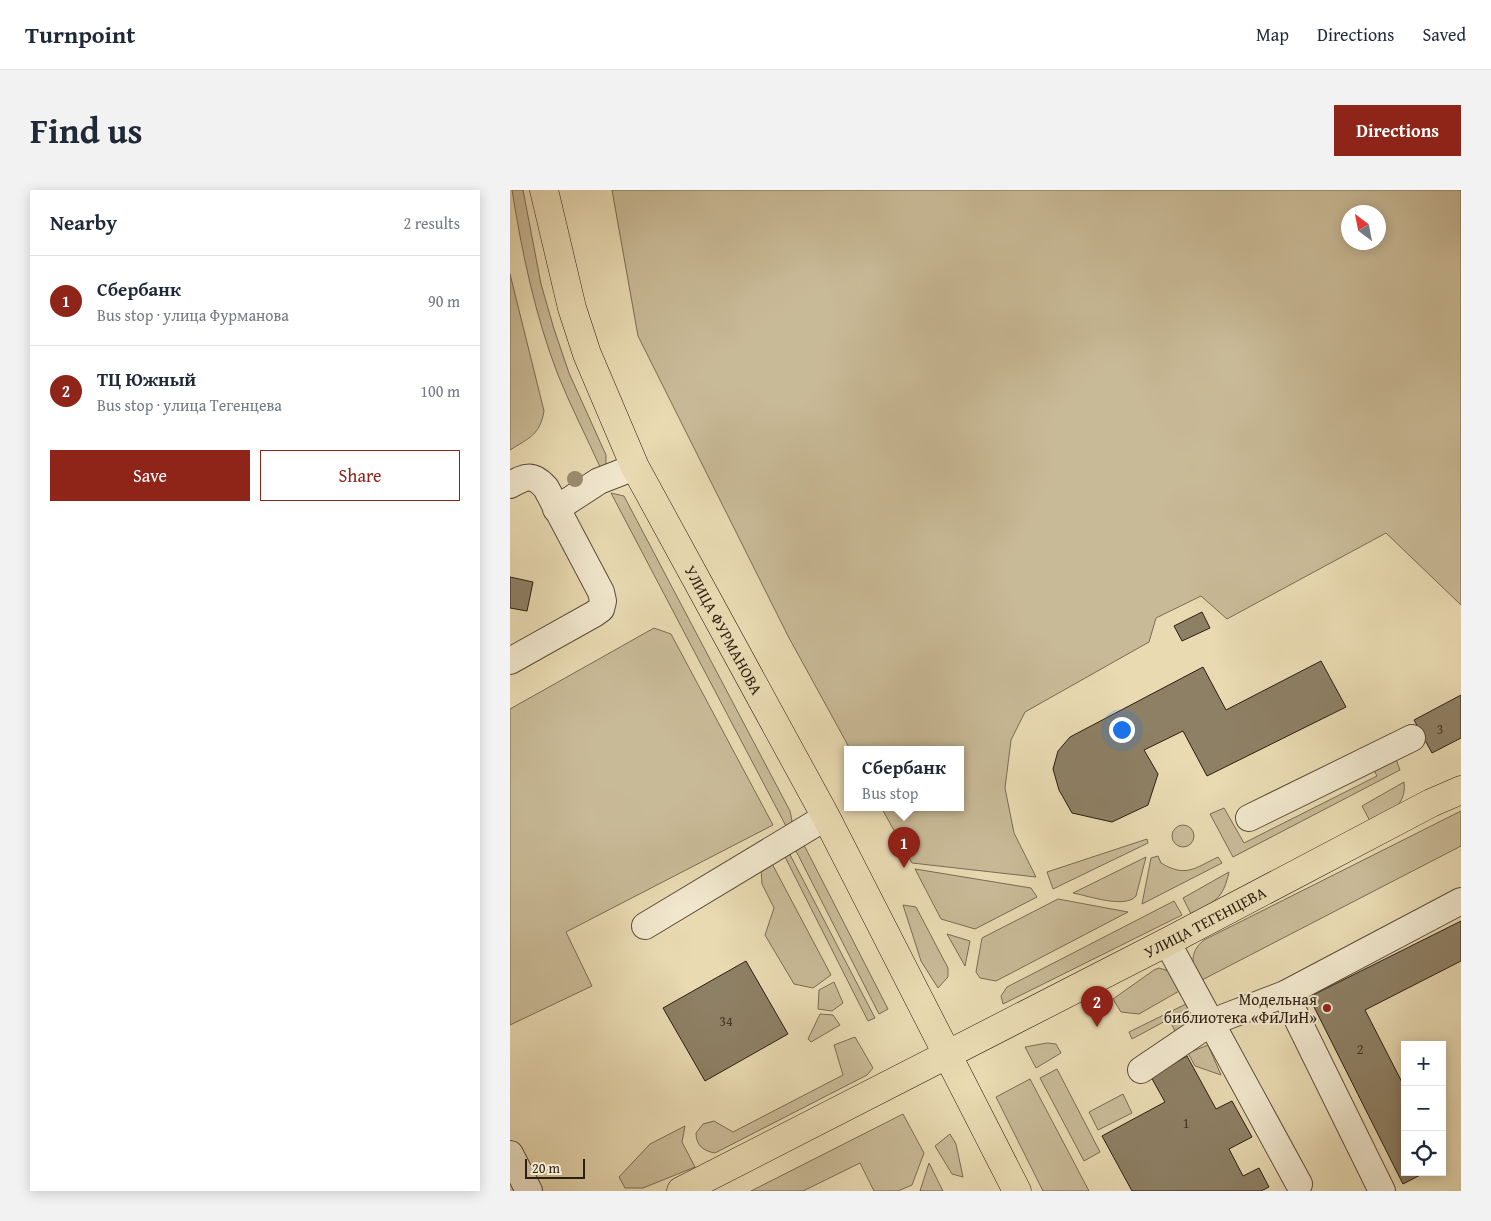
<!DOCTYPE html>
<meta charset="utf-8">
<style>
:root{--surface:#fff;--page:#f2f2f3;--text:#1f2937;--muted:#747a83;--line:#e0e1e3;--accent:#8f2418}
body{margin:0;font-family:"Gentium Book Plus",serif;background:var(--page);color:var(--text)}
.controls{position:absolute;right:15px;bottom:15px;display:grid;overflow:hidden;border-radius:0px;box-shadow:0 2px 12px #0003}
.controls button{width:45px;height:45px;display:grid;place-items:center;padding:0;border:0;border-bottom:1px solid var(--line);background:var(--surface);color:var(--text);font:25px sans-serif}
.compass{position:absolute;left:831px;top:15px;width:45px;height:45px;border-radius:50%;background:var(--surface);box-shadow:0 2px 12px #0003;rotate:328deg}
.scale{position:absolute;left:15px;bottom:12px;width:60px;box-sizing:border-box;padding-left:5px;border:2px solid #2c1e11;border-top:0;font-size:14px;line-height:18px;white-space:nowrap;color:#2c1e11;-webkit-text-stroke:4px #f1e7cd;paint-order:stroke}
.you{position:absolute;left:611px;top:539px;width:18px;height:18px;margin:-12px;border:4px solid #fff;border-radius:50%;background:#1a73e8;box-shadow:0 0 0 8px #1a73e833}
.badge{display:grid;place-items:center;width:32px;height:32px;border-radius:50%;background:var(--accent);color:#fff;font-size:16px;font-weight:700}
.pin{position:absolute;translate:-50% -41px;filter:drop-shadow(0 1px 2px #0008)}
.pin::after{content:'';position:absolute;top:26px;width:18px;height:15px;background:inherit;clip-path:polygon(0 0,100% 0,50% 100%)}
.popup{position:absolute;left:334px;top:556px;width:120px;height:65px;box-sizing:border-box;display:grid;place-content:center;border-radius:0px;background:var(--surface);filter:drop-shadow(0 1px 4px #0005);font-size:16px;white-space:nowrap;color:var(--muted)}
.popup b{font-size:19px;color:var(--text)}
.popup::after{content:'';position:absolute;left:50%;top:100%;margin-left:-10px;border:10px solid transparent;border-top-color:var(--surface)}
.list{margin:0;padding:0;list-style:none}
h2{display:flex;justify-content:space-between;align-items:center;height:65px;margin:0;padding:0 20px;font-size:21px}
h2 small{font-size:16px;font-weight:400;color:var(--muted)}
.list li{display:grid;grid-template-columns:32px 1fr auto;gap:15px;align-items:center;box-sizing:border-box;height:90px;padding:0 20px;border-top:1px solid var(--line)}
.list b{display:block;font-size:19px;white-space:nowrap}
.list p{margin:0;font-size:16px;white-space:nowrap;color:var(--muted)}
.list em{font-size:16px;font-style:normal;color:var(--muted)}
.actions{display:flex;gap:10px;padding:15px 20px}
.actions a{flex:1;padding:11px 0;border:1px solid var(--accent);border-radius:0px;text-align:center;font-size:18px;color:var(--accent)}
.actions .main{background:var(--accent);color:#fff}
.icon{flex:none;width:28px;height:28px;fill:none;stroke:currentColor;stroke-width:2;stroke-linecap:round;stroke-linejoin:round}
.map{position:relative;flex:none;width:951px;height:1001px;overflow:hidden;border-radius:0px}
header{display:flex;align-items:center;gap:30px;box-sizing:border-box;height:70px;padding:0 25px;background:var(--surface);border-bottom:1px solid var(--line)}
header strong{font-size:24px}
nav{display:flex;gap:28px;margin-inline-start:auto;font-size:18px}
.intro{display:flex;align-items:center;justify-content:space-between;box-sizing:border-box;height:120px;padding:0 30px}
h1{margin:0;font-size:35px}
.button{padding:12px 22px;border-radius:0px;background:var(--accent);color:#fff;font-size:18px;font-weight:700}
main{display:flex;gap:30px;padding:0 30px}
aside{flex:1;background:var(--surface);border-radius:0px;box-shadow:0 2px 12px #0003}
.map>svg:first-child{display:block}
</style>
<header>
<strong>Turnpoint</strong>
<nav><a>Map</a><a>Directions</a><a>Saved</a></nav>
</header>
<div class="intro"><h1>Find us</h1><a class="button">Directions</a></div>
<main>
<aside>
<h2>Nearby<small>2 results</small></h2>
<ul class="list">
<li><span class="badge">1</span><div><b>Сбербанк</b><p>Bus stop · улица Фурманова</p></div><em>90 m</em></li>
<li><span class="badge">2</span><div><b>ТЦ Южный</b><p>Bus stop · улица Тегенцева</p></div><em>100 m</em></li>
</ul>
<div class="actions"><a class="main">Save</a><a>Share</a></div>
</aside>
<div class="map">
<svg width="951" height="1001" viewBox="0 0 951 1001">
<rect width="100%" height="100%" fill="#e9dab2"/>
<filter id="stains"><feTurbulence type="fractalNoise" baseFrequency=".004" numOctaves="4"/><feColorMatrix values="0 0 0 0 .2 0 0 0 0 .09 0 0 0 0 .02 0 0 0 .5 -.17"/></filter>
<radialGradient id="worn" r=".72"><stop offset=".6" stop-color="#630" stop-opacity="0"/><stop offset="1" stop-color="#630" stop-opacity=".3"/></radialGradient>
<g fill="#c9ba97" stroke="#7a6c54" fill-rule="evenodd">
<path d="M 2,0 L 13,0 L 31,94 L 44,139 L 59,183 L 96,265 L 96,274 L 91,279 C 77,248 61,217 48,185 C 25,125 12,63 2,0 Z"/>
<path d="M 102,0 L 951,0 L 951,415 L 876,343 L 717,429 L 691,406 L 646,428 L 639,452 L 515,522 L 501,550 L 495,598 L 504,643 L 526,687 L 402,673 L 371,617 L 450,617 L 450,559 L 340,559 L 278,446 L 128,146 ZM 838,22 L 868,22 L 868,52 L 838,52 Z"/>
<path d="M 0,84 L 34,221 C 30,245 19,248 0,260 Z"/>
<path d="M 101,303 L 114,306 L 280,621 L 282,631 L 277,638 Z"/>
<path d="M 144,438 L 161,444 L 263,635 L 56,742 L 82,796 L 0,835 L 0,519 Z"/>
<path d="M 856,565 L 886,569 L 890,580 L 723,667 L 700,624 L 714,618 L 734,653 L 867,586 Z"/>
<path d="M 894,592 C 897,615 879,624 861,633 L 852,616 Z"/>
<path d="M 951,621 L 951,656 L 690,791 C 681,776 679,762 694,750 Z"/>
<circle cx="673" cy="646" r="11"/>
<path d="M 637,649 L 638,653 L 543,699 L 537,682 Z"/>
<path d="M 289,652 L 295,657 L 378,819 L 369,824 L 282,653 Z"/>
<path d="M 277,659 L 365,828 L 358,831 L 272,661 Z"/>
<path d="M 648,666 L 651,673 C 676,688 685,678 708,667 L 712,673 L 632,714 L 641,668 Z"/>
<path d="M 636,667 L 626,706 C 615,719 579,706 563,703 Z"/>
<path d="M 259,668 L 321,785 L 303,798 L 284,794 L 255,745 L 264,718 L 252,694 L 251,679 Z"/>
<path d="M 405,679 L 521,698 L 527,707 L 465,739 L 431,729 Z"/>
<path d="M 719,682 C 713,709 705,712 681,724 L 673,708 Z"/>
<path d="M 548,709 L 618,722 L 486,791 L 470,788 L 466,782 L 472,748 Z"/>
<path d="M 664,711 L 672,725 L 493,814 L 491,806 L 497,797 Z"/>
<path d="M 393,715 L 406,717 L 438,778 L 438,787 L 428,798 L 411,771 Z"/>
<path d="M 437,744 L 460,751 L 455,776 Z"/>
<path d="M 649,778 L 662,782 L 671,800 L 629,824 L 611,822 L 603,809 L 644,780 Z"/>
<path d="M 324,792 L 333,813 L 322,821 L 308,819 L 309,800 Z"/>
<path d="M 678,813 L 684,825 L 682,834 L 666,843 L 659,829 L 622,849 L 619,842 Z"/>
<path d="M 310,824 L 323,825 L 330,835 L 301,852 L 298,849 Z"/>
<path d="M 345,847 L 363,878 L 357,885 L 205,963 C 194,961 186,956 186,943 L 193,934 L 204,931 L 223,942 L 333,885 L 324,855 Z"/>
<path d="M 537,853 L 546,854 L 551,863 L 526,878 L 515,857 Z"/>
<path d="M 698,855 L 711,885 L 685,876 L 678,863 Z"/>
<path d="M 547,879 L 590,962 L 574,971 L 530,888 Z"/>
<path d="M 520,889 L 579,1001 L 533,1001 L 486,907 Z"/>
<path d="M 613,904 L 622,923 L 588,940 L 579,922 Z"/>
<path d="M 393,924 L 414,963 L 402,995 L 388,1001 L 364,1001 L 350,973 L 293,1001 L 241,1001 Z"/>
<path d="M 175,936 L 172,952 L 185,977 L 133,998 L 115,998 L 109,987 L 140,954 Z"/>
<path d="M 440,944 L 446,954 L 453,987 L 442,984 L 425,956 Z"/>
<path d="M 419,973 L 433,1001 L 410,1001 Z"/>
</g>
<g fill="#8e8065" stroke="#2c1e11">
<path d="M 0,387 L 23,392 L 17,421 L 0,418 Z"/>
<path d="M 692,422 L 700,438 L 672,451 L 664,436 Z"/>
<path d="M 811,471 L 836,517 L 697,586 L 673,541 L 634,560 L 648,584 L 638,615 L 602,632 L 562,623 L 549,600 L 543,579 L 548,561 L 560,547 L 693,477 L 716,520 Z"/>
<path d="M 951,505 L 951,548 L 922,563 L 904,530 Z"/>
<path d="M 951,731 L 951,771 L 855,820 L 895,898 L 895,982 L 916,982 L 893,994 L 799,807 Z"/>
<path d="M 236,771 L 278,844 L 195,891 L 153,818 Z"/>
<path d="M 677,866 L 706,919 L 722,911 L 742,947 L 719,959 L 733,986 L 749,978 L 759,997 L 751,1001 L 622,1001 L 592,946 L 655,912 L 641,887 Z"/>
</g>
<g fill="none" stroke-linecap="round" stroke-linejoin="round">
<g stroke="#5b4d39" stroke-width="28">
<g id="minor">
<path d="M 0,295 C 16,286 23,283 36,298 L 91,402 L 93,411 L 91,419 L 84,424 L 0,471"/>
<path d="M 46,319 L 89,291 L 125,277"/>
<path d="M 739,628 L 902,548"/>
<path d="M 135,736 L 316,627"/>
<path d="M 657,752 L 789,994"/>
<path d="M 775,804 L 951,711"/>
<path d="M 631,880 L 702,832 L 775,804 L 872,1001"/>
<path d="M 0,964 L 19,1001"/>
</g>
</g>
<g stroke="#2c1e11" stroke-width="29">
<g id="major">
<path id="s1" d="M 34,0 L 62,118 L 77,164 L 125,277 L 316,627 L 507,1001"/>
<path id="s2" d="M 171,1001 L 657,752 L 921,613 L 951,600"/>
</g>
</g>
<use href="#minor" stroke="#f1e7cd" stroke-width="26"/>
<use href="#major" stroke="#e9dab2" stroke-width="28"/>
</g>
<circle fill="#9b8c6f" cx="65" cy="289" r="8"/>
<circle fill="#8f2418" stroke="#f1e7cd" stroke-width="2" cx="817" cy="818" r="5"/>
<g text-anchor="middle" stroke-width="4" stroke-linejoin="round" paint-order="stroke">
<g font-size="14" fill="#443626">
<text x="930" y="544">3</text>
<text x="216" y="836">34</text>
<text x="850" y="864">2</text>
<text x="676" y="938">1</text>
</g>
<g font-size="16" fill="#2c1e11" stroke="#f1e7cd">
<text dy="6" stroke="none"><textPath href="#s1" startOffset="478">УЛИЦА ФУРМАНОВА</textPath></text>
<text dy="6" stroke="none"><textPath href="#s2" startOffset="589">УЛИЦА ТЕГЕНЦЕВА</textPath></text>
</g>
<g font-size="16" fill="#2c1e11" stroke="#f1e7cd" text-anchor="end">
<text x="807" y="815">Модельная<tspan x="807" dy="18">библиотека «ФиЛиН»</tspan></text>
</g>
</g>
<rect width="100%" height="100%" filter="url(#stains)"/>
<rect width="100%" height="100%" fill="url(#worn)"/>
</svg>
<div class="controls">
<button>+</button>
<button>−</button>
<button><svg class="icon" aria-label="locate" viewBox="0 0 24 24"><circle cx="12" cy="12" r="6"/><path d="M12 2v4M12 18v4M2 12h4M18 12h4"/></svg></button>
</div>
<svg class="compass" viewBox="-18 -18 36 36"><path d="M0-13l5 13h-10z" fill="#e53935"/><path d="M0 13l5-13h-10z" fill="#747a83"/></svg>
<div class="scale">20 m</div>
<div class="you"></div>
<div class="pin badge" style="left:394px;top:678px">1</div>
<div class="popup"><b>Сбербанк</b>Bus stop</div>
<div class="pin badge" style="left:587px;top:837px">2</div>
</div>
</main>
